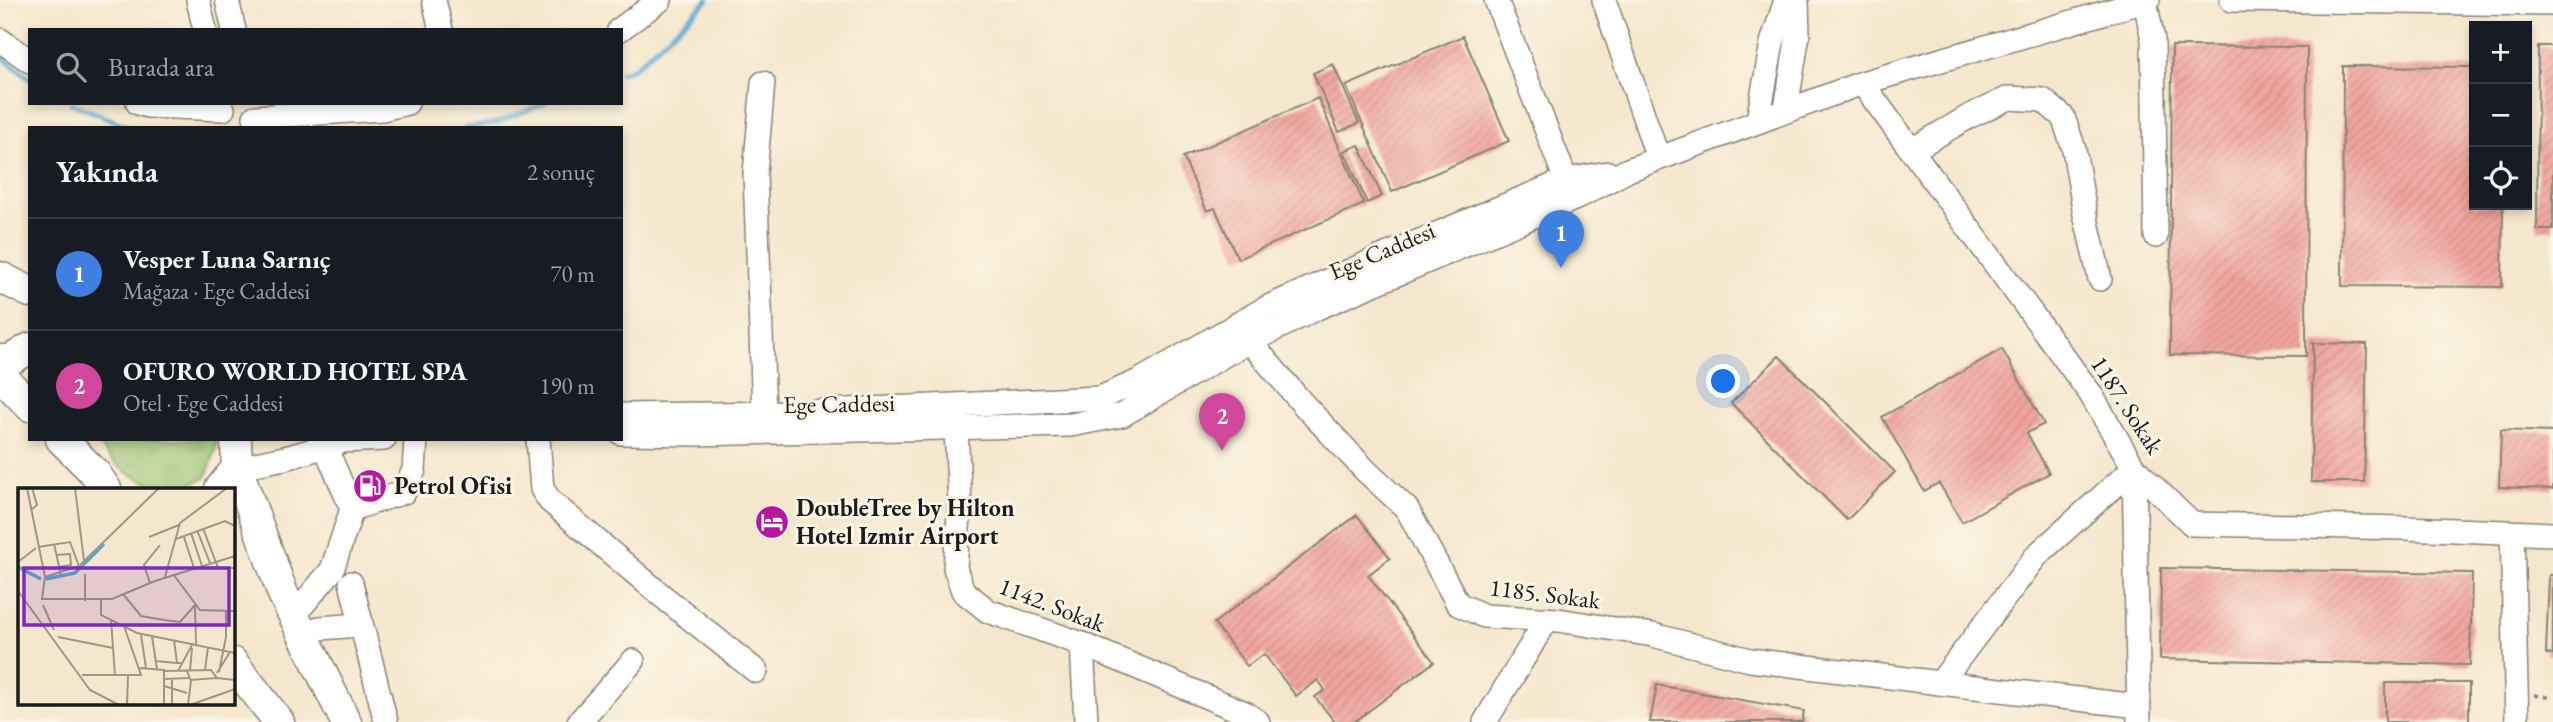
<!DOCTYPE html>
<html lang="tr">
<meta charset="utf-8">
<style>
:root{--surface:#171b24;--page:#20242c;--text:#f1f3f6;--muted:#9ea1a6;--line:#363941;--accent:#b45309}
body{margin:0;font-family:"EB Garamond",serif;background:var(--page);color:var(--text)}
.controls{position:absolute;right:21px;top:21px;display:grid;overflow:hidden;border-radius:0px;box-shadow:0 4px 10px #0003}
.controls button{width:63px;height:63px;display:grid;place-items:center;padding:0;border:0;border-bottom:2px solid var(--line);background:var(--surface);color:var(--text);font:35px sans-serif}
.you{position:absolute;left:1724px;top:382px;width:24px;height:24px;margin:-18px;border:5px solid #fff;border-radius:50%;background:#1a73e8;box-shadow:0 0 0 10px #1a73e833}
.badge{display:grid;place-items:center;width:46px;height:46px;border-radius:50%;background:var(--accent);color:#fff;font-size:23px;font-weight:700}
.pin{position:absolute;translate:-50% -58px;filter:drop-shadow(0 2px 4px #0008)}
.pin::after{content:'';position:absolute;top:37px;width:24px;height:21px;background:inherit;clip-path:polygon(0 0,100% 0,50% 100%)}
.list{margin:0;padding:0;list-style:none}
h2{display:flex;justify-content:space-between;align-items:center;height:91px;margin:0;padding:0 28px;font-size:30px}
h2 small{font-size:23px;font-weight:400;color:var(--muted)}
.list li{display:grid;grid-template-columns:46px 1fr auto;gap:21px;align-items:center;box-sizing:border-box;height:112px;padding:0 28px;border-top:2px solid var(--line)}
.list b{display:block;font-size:26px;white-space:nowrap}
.list p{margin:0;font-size:23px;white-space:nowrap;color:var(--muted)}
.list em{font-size:23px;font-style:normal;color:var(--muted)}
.icon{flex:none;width:38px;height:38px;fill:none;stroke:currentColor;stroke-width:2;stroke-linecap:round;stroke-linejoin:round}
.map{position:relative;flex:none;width:2553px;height:722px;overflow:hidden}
.search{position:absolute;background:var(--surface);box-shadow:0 4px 10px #0003;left:28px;top:28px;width:595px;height:77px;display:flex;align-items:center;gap:18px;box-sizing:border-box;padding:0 24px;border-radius:0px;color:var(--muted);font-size:26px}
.panel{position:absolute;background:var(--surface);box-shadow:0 4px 10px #0003;left:28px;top:126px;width:595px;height:315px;border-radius:0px}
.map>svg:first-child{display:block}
</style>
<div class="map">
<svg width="2553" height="722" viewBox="0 0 2553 722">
<defs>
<pattern id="grass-tufts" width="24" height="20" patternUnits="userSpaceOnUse" patternTransform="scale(1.75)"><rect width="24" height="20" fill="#96c26f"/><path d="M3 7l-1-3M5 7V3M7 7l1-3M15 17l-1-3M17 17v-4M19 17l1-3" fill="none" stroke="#81a660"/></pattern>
<pattern id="building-hatch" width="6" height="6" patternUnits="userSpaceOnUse" patternTransform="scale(1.75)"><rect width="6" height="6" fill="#f0a49f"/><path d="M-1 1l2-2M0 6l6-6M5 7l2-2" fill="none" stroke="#cd8d88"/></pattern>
</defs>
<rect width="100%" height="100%" fill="#fcf5e5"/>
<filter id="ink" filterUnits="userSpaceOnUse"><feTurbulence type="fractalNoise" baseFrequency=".0143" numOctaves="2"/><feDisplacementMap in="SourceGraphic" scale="14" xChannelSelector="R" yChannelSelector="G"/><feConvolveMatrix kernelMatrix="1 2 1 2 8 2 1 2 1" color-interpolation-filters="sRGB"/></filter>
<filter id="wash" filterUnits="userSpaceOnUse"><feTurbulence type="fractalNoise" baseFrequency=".00686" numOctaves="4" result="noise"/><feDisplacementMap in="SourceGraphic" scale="28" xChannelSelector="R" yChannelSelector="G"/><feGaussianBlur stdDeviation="1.57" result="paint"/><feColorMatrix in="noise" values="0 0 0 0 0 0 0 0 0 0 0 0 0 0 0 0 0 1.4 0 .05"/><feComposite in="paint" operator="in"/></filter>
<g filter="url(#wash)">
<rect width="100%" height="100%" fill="#f5e7cd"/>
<path fill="url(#grass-tufts)" stroke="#596f46" stroke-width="2" d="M 96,439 L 217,439 L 215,452 L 206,477 C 164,500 120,478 96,439 Z"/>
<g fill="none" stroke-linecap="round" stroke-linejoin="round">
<g stroke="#55a8d0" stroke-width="5">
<path d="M 0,55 L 30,79"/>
<path d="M 621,73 L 635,67 L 708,0"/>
<path d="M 71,103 L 132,128"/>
<path d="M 466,128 L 496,123 L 545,103"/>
</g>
</g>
<g id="blocks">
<g fill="url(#building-hatch)">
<path d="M 1463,36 L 1509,141 L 1392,192 L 1346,86 Z"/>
<path d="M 2172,46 L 2307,47 L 2306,356 L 2170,355 Z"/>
<path d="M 2538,46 L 2553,46 L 2553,230 L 2537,230 Z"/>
<path d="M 1333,64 L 1359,123 L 1339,132 L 1313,73 Z"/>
<path d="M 2343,66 L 2474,67 L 2474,205 L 2503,205 L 2502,287 L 2342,286 Z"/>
<path d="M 1318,98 L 1364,204 L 1238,259 L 1215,208 L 1207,211 L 1183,157 Z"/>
<path d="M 1359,145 L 1382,196 L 1367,203 L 1344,151 Z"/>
<path d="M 2313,343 L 2367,344 L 2364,482 L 2311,482 Z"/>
<path d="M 2002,349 L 2044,424 L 2027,433 L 2049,473 L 1962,522 L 1939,483 L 1924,491 L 1882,417 Z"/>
<path d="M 1779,356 L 1895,472 L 1847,520 L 1731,403 Z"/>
<path d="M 2501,430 L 2553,432 L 2553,489 L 2499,487 Z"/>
<path d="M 1357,515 L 1390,558 L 1368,575 L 1434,662 L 1354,722 L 1335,722 L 1315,697 L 1325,690 L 1318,680 L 1296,696 L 1264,654 L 1247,666 L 1214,623 Z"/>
<path d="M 2161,568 L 2472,573 L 2470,665 L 2160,659 Z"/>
<path d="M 2549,575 L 2553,575 L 2553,655 L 2546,654 Z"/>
<rect x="2385" y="683" width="84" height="39"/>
<path d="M 1657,685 L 1804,711 L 1802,722 L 1650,722 Z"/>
</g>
</g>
</g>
<g filter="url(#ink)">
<use href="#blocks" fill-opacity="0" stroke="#888274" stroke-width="2"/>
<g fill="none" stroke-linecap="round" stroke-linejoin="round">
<g stroke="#888274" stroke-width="26">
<g id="minor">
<path d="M 198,0 L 205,30"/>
<path d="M 227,0 L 234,30"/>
<path d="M 434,0 L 441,30"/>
<path d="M 1496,0 L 1571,193"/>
<path d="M 1604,0 L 1658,158"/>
<path d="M 2232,0 L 2553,4"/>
<path d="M 2145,1 L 2153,40 L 2156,236"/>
<path d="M 619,30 L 660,0"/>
<path d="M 0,40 L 30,61"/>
<path d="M 763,83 L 755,173 L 764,413"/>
<path d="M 1862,83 L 2090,393 L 2134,468 L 2192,524 L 2405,528 L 2553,534"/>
<path d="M 138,103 L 148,106 L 223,109"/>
<path d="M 1786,109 L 1798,34 L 1797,0"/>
<path d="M 255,117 L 382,109 L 407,103"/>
<path d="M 1758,120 L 1772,43 L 1786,0"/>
<path d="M 1912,150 L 1970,116 L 2009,98 L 2043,100 L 2063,117 L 2074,149 L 2085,214 L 2100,279"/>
<path d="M 1236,325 L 1302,403 L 1366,471 L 1407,509 L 1458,604 L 1484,616 L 1558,620 L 1653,635 L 1750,660 L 1940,683 L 2037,555 L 2134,468"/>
<path d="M 955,414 L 960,502 L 955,568 L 963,591 L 988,611 L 1082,644 L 1245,713 L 1258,722"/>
<path d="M 621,415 L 785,413 L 1100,398 L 1139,381 L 1266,308 L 1379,258 L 1566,180 L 1608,173"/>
<path d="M 621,433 L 695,434 L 1071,425 L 1122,415 L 1226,354 L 1317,308 L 1574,199 L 1628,170 L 1862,83 L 2148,0"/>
<path d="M 538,439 L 542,489 L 550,501 L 661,595 L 756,671"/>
<path d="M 325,446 L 352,509 L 404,492 L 414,470 L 416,439"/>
<path d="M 237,468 L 289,457 L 343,441 L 384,439"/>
<path d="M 2134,468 L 2139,722"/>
<path d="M 2512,533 L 2517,722"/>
<path d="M 351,583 L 386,722"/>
<path d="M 294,615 L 332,570 L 352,509"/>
<path d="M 302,632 L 320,628 L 360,625"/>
<path d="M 1082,644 L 1086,722"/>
<path d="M 1940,683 L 2138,706"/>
<path d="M 579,722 L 633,661"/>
<path d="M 1485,722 L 1547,619"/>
</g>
</g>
<g stroke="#888274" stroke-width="33">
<g id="major">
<path d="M 0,277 L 30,292"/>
<path d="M 0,360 L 10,360 L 30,348"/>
<path d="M 0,375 L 30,406"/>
<path d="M 61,439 L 95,473 L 106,489"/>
<path d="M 237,468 L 283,594 L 346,722"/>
<path d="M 220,489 L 237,468 L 236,439"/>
<path d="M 233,663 L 279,722"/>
</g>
</g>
<path stroke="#888274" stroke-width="3.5" stroke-dasharray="5 5" stroke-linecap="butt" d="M 2534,695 L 2553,698"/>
<use href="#minor" stroke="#fff" stroke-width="23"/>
<use href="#major" stroke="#fff" stroke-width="30"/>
</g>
</g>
<defs>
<g id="fuel-disc" transform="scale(1.75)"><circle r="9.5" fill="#b5179e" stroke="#fcf5e5"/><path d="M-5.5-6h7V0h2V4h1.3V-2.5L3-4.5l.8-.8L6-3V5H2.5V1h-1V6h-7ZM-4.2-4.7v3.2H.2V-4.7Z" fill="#fff"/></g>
<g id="hotel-disc" transform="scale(1.75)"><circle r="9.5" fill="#b5179e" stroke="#fcf5e5"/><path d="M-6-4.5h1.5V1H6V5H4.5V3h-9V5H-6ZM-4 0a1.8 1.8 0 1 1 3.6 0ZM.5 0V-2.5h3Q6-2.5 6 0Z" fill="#fff"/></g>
</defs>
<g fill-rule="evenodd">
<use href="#fuel-disc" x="370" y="486"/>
<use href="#hotel-disc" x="772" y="522"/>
</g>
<g text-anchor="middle" stroke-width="6" stroke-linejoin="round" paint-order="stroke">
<g font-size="24" fill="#1c1c1c" stroke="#fcf5e5">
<text transform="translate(1382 251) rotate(-23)" y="8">Ege Caddesi</text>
<text transform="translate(839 404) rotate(-1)" y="8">Ege Caddesi</text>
<text transform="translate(2127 405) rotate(57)" y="8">1187. Sokak</text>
<text transform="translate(1545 594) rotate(7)" y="8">1185. Sokak</text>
<text transform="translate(1052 605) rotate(21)" y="8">1142. Sokak</text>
</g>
<g font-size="24" font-weight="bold" fill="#1c1c1c" stroke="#fcf5e5" text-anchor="start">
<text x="394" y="494">Petrol Ofisi</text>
<text x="796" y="516">DoubleTree by Hilton<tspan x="796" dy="28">Hotel Izmir Airport</tspan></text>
</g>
</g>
<g transform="translate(18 488)">
<rect width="217" height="217" fill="#f5e7cd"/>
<path fill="none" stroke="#55a8d0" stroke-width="3.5" d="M 0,79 L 23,91M 28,91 L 57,85 L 86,56"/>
<path fill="none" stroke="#9e9686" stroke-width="2" d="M 9,0 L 27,89 L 24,111 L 94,111 L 137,93M 57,0 L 66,73M 13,22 L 19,17 L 14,0M 185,40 L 200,80M 179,42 L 192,75M 173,45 L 184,78M 131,49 L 161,37M 166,49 L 176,80M 158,51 L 207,33 L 217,38M 36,56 L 43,87M 20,59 L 52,54 L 61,78M 38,67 L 52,66 L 53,77 L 41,79M 0,74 L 18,60M 184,79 L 217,80M 67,86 L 67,113M 155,86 L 182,122 L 217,123M 27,89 L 61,78 L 141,0M 147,89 L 162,35 L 209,0M 137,93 L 217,68M 132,95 L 126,77 L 142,57M 0,103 L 72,202 L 101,217M 105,106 L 123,128 L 146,132 L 162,134 L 177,117M 83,112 L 83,127 L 119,145 L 217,165M 25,117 L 36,142M 177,118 L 178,156M 93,131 L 97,188M 123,147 L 128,180M 134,148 L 139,181M 40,149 L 95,160M 156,152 L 159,175 L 163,175M 137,173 L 159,175M 122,180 L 146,182 L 146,216M 187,182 L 190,159M 146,183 L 193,182 L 199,190 L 217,192M 160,183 L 175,155M 169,183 L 173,193 L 170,217M 172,183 L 174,160M 201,184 L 208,149 L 208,122M 199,185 L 212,164M 64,187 L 123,187 L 106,138M 146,191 L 171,190M 172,192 L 199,190M 146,198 L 169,205M 109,217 L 110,188M 154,217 L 154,192M 172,217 L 217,201"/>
<path fill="#7b2cbf" fill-opacity="0.15" stroke="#7b2cbf" stroke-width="3.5" d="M 6,80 L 211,80 L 211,137 L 6,137 Z"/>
<rect width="217" height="217" fill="none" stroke="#1c1c1c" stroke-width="3.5"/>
</g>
</svg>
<div class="controls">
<button>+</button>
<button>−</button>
<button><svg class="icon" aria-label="locate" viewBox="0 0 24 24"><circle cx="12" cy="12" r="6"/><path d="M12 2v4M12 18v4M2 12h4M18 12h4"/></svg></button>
</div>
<div class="you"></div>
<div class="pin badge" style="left:1561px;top:268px;background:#3f7fe0">1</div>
<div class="pin badge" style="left:1222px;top:451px;background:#d1479c">2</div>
<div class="search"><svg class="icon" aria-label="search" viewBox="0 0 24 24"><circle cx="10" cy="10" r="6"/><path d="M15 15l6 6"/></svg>Burada ara</div>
<section class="panel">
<h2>Yakında<small>2 sonuç</small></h2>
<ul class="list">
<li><span class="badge" style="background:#3f7fe0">1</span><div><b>Vesper Luna Sarnıç</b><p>Mağaza · Ege Caddesi</p></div><em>70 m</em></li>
<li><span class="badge" style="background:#d1479c">2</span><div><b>OFURO WORLD HOTEL SPA</b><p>Otel · Ege Caddesi</p></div><em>190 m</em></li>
</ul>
</section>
</div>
